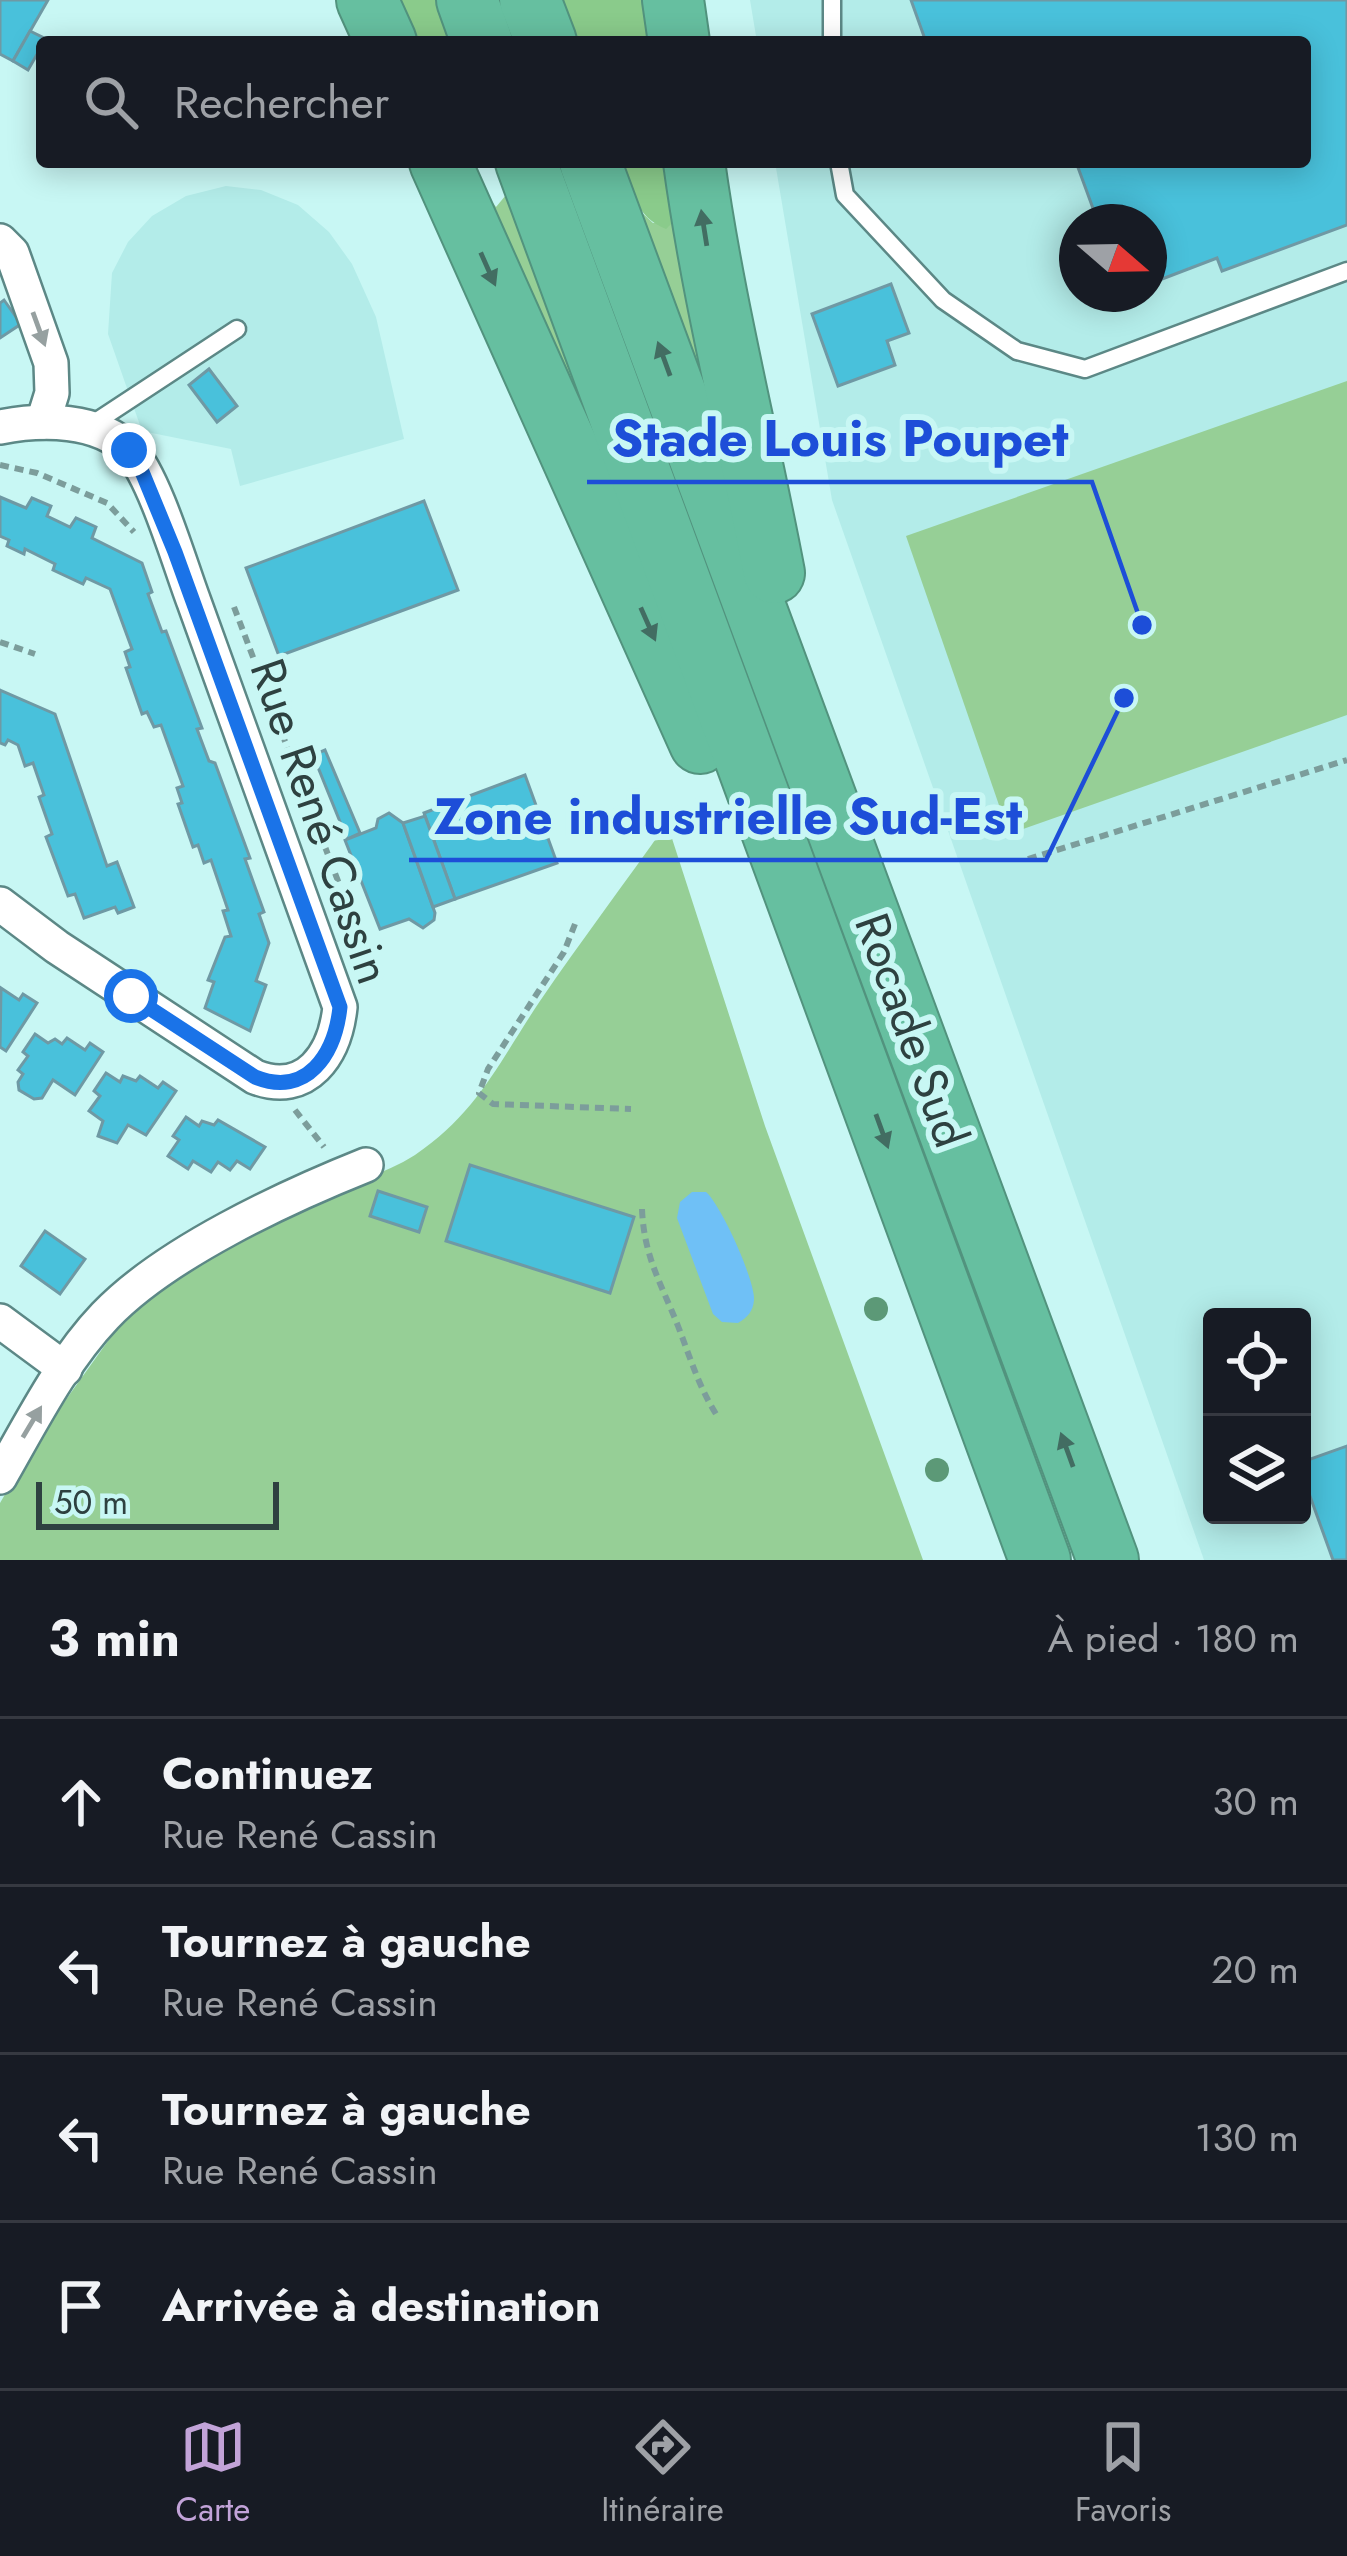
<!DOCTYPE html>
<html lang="fr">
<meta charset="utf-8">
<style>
:root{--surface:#171b24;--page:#20242c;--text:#f1f3f6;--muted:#9ea1a6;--line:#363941;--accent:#c2a3d8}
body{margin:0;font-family:Jost,sans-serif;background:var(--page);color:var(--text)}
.controls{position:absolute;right:36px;bottom:36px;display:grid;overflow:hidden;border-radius:12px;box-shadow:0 6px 30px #0003}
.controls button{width:108px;height:108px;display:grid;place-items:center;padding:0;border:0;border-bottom:3px solid var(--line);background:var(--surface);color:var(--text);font:60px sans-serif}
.compass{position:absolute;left:1059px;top:204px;width:108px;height:108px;border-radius:50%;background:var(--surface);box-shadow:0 6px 30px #0003;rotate:110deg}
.scale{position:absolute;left:36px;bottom:30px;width:243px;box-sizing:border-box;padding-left:12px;border:6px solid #2e4140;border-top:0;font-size:33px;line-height:42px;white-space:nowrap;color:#2e4140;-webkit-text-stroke:9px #c8f7f4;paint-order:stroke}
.stop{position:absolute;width:36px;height:36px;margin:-27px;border:9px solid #1a73e8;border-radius:50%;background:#fff}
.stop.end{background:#1a73e8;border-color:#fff;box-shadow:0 3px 12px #0008}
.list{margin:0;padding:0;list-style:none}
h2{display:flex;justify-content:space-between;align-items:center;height:156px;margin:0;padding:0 48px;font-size:51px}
h2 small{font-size:39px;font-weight:400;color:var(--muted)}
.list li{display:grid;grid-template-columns:78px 1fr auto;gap:36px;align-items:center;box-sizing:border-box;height:168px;padding:0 48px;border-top:3px solid var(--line)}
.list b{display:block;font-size:45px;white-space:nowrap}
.list p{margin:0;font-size:39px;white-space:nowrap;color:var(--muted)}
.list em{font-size:39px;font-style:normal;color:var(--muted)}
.icon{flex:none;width:66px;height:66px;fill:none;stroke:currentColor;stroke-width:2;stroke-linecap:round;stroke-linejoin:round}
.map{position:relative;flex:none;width:1347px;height:1560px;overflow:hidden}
.search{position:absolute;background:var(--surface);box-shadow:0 6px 30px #0003;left:36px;right:36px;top:36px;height:132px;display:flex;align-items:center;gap:30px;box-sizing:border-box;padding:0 42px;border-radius:12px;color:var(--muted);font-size:45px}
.sheet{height:828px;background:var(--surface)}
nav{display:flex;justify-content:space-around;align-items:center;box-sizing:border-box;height:168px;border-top:3px solid var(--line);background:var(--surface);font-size:33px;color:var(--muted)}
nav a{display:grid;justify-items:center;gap:6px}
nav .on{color:var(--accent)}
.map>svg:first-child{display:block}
</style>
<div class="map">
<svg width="1347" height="1560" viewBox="0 0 1347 1560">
<rect width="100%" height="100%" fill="#c8f7f4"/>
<g fill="#b3ece9" fill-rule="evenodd">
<path d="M 750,0 L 1347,0 L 1347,1560 L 1204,1560 L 832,500 L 775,162 L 1305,162 L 1305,42 L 757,42 ZM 1077,222 L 1149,222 L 1149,294 L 1077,294 ZM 1212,1317 L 1302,1317 L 1302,1515 L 1212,1515 Z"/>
<path d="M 226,186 L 261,190 L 298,205 L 329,232 L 352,264 L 376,317 L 404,439 L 240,486 L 231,449 L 142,431 L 108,334 L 112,273 L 128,242 L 152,216 L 186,196 Z"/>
</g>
<g fill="#96cf96">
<path d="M 463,162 L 496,207 L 506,195 L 609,469 Z"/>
<path d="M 638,209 L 653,223 L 676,219 L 738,474 Z"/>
<path d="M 1347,381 L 1347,715 L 1009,834 L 906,536 Z"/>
<path d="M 667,823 L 765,1126 L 923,1560 L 0,1560 L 0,1503 L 37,1440 L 123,1320 C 167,1274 256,1227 315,1199 C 347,1183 384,1175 415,1155 C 478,1112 499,1062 540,1001 C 581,941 625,883 667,823 Z"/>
</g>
<g fill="#8acb8b">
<path d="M 395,0 L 436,0 L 451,42 L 409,42 Z"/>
<path d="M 561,0 L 650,0 L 655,42 L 576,42 Z"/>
<path d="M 620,162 L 669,162 L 676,219 L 666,229 C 636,217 631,190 620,162 Z"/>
</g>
<path fill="#6fc0f6" d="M 692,1192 L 706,1192 C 721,1205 755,1280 754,1300 C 753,1311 748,1317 738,1323 L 722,1322 L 713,1314 L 677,1218 L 680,1202 Z"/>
<g fill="#49c1db" stroke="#6f99a4" stroke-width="3">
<path d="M 0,0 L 48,0 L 13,61 L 0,54 Z"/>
<path d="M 911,0 L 1347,0 L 1347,225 L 1222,271 L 1217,258 L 1149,284 L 1149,222 L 1098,222 L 1076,162 L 1305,162 L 1305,42 L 926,42 Z"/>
<path d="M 30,31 L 46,39 L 28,70 L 13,61 Z"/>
<path d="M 891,284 L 909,333 L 887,341 L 895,365 L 838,386 L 812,314 Z"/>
<path d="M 4,300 L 21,324 L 0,338 L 0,303 Z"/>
<path d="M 209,369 L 237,406 L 217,422 L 189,385 Z"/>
<path d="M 0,497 L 26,508 L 32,498 L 51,506 L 47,516 L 70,527 L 76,518 L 96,527 L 92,538 L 142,563 L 152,592 L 148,594 L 162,632 L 166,631 L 202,728 L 197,729 L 209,761 L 215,763 L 250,858 L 245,859 L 264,912 L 259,914 L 269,943 L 256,981 L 266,985 L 250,1031 L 205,1008 L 214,982 L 208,980 L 225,937 L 231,936 L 223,911 L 228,910 L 211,860 L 204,863 L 198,845 L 193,847 L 178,804 L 182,803 L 177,788 L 183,786 L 161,725 L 154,727 L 147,712 L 142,714 L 126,668 L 130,667 L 125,652 L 132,649 L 110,589 L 86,578 L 83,584 L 53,570 L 55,564 L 25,549 L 24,554 L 7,546 L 9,540 L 0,536 Z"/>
<path d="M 424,501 L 458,590 L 279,656 L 246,568 Z"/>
<path d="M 0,690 L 55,714 L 107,866 L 117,862 L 134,907 L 118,913 L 115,907 L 84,918 L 75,894 L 68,896 L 46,837 L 52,834 L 39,797 L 44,795 L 33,763 L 25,766 L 18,745 L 8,740 L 5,745 L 0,743 Z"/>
<path d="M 325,750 L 360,833 L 347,839 L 313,755 Z"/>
<path d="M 525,775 L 557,863 L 455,899 L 424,813 Z"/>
<path d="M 389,813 L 403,823 L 435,913 L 434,920 L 423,928 L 409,919 L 380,929 L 345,840 L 376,828 L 378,819 Z"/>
<path d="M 425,816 L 455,899 L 433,907 L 403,823 Z"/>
<path d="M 1,988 L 19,1000 L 23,994 L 37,1003 L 6,1051 L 0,1047 Z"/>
<path d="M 35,1034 L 48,1043 L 55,1039 L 62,1044 L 67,1038 L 85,1050 L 90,1043 L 103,1052 L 75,1095 L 53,1080 L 42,1098 L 34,1099 L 19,1090 L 18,1082 L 23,1074 L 18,1070 L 28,1056 L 23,1052 Z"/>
<path d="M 106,1073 L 120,1082 L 123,1076 L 136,1081 L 140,1076 L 158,1088 L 163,1082 L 176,1091 L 146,1135 L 128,1125 L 117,1143 L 98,1136 L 103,1121 L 89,1111 L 100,1096 L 94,1091 Z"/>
<path d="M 186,1117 L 199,1126 L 202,1121 L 214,1125 L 218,1120 L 265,1147 L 250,1169 L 237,1161 L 230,1170 L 218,1162 L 211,1172 L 193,1161 L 188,1169 L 168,1156 L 179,1140 L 173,1136 Z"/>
<path d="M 470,1165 L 634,1217 L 610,1293 L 446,1241 Z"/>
<path d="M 378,1191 L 427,1207 L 419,1232 L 370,1216 Z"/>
<path d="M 45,1231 L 85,1259 L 60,1294 L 21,1266 Z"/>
<path d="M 1347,1446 L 1347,1560 L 1333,1560 L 1302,1474 L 1302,1462 Z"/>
</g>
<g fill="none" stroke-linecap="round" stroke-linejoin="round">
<g stroke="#5c8886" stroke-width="21">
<g id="lane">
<path d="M 832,0 L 832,42"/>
<path d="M 839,162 L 845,195 L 943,300 L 1017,351 L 1085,369 L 1347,271"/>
<path d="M 88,427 L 237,329"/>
</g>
</g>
<g stroke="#5c8886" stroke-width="38">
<g id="street">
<path d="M 0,241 L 12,253 L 51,363 L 52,393 L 43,422"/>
<path d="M 0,427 C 41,419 99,418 130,451 C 155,478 180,565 194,602 C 242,737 291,872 340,1007 C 335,1054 307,1097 255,1077 L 57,947 L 0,904"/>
<path d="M 0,1321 L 65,1369"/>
<path d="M 0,1477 C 31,1423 62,1361 105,1316 C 165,1253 286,1197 366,1165"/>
</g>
</g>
<g stroke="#52937e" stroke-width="64">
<g id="highway">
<path d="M 367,0 L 386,42"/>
<path d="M 467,0 L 482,42"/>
<path d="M 530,0 L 546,42"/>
<path d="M 673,0 L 679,42"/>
<path d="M 440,162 L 700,743"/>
<path d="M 526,162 L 1040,1560"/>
<path d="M 590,162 L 1108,1560"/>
<path d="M 694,162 C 713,301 748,436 774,573"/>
</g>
</g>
<g stroke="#7c9d9b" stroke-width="6" stroke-dasharray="9 6" stroke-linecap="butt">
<path d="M 0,465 L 37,473 L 107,503 L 134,532"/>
<path d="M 234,607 L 360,939 L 359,960"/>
<path d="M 0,642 L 35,654"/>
<path d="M 1028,859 L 1347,760"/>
<path d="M 575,924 L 564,952 L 488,1069 L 479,1093 L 493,1104 L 631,1109"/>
<path d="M 295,1110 L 324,1147"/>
<path d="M 642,1209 C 644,1257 661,1283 678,1326 C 690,1357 698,1385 716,1414"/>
</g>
<use href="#lane" stroke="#fff" stroke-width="16"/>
<use href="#street" stroke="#fff" stroke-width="33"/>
<use href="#highway" stroke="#66bfa0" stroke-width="60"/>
</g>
<g fill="#5c9977">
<circle cx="876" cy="1309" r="12"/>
<circle cx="937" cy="1470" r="12"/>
</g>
<defs><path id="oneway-solid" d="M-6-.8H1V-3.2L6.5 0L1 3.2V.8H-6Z" transform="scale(3)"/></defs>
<g fill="#426d62">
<use href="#oneway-solid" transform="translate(704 228) rotate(-99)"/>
<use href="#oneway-solid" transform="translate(488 269) rotate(66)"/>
<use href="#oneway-solid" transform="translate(664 359) rotate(-110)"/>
<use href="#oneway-solid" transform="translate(648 624) rotate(66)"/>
<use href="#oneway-solid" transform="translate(882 1131) rotate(70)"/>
<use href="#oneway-solid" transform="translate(1067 1450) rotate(-110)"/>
</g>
<g fill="#96a0a0">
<use href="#oneway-solid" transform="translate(39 329) rotate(70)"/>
<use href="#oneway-solid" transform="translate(32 1422) rotate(-59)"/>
</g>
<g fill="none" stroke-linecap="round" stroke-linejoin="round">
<path stroke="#1a73e8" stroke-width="15" d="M 129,450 L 138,462 L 175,552 L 340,1007 C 335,1054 307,1098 255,1077 L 131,996"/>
</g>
<g text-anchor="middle" stroke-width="12" stroke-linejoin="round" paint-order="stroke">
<g font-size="48" fill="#2e4140" stroke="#c8f7f4">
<text transform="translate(321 821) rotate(71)" y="17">Rue René Cassin</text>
<text transform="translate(912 1030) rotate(70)" y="17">Rocade Sud</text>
</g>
</g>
<path fill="none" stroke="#1d4ed8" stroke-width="4.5" d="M1142 625L1092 482H587M1124 698L1046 860H409"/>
<g fill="#1d4ed8" stroke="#c8f7f4" stroke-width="4.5">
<circle cx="1142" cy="625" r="12"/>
<circle cx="1124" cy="698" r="12"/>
</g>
<g font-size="51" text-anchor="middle" font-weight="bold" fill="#1d4ed8" stroke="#c8f7f4" stroke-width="12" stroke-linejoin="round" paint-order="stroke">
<text x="840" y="456">Stade Louis Poupet</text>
<text x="728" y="834">Zone industrielle Sud-Est</text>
</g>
</svg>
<div class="controls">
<button><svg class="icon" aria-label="locate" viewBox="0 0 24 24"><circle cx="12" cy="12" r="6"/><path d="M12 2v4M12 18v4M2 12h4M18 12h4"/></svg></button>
<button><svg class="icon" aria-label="layers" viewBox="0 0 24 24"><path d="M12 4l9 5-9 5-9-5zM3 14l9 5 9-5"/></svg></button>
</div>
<svg class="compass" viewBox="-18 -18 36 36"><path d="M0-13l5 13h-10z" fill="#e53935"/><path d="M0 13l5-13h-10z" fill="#9ea1a6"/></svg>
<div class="scale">50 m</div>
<div class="stop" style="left:131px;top:996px"></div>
<div class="stop end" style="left:129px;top:450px"></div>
<div class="search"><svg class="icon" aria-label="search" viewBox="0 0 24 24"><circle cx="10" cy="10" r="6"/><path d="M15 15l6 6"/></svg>Rechercher</div>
</div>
<section class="sheet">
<h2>3 min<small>À pied · 180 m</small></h2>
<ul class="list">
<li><svg class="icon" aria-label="ahead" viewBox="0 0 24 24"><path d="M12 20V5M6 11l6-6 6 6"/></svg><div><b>Continuez</b><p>Rue René Cassin</p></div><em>30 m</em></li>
<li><svg class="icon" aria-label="left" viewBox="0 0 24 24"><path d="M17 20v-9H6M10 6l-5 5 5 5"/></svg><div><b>Tournez à gauche</b><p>Rue René Cassin</p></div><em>20 m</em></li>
<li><svg class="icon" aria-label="left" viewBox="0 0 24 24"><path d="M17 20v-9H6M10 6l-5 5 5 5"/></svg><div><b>Tournez à gauche</b><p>Rue René Cassin</p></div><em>130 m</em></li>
<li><svg class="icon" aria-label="arrive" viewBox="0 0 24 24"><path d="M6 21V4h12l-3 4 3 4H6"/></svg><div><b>Arrivée à destination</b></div></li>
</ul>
</section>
<nav>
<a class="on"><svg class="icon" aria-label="map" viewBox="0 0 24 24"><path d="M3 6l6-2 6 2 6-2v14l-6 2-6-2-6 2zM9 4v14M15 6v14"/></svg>Carte</a>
<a><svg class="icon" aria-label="directions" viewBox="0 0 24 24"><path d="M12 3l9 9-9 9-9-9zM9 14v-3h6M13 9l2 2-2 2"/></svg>Itinéraire</a>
<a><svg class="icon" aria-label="saved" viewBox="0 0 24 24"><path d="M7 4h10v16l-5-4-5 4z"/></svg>Favoris</a>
</nav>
